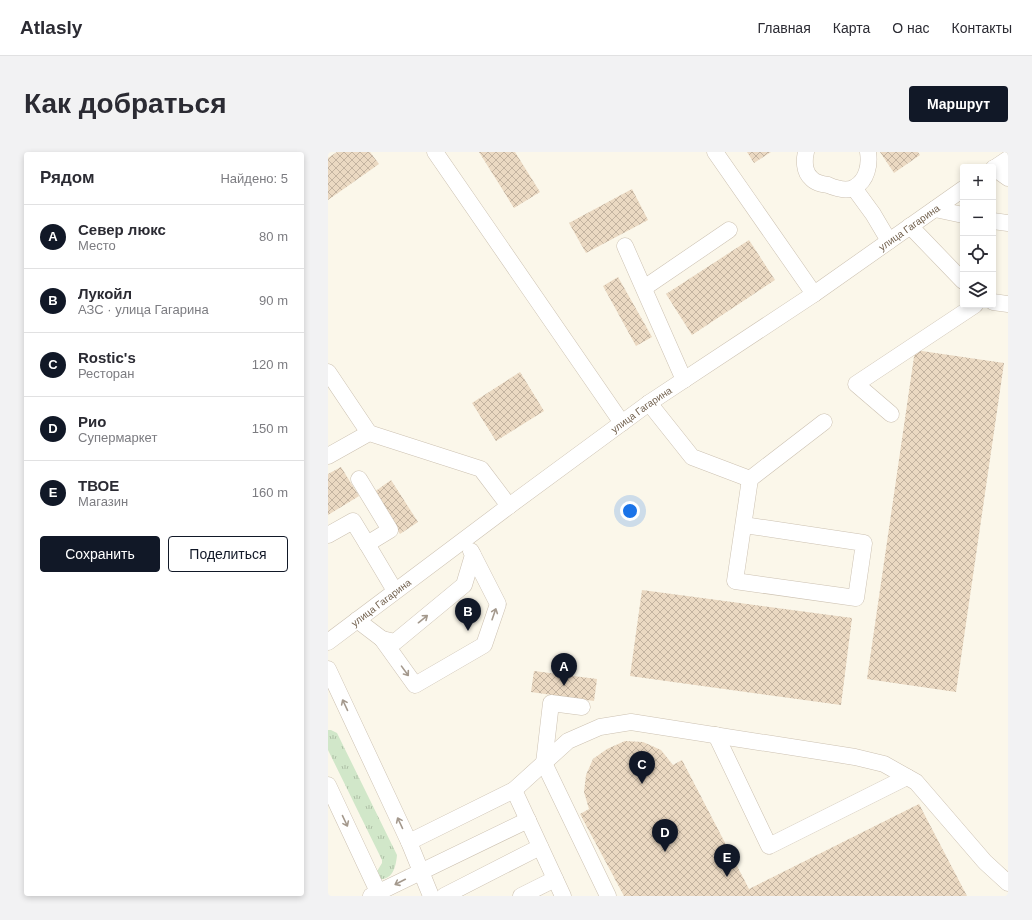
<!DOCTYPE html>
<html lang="ru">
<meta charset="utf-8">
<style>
:root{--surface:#fff;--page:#f2f2f3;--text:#2b2b33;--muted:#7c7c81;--line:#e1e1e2;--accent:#111827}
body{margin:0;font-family:Arial,sans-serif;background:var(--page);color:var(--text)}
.controls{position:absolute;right:12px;top:12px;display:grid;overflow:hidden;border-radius:4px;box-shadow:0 2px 6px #0003}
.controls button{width:36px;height:36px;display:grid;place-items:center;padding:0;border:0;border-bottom:1px solid var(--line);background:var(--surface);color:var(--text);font:20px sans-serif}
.you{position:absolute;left:302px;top:359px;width:14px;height:14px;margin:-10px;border:3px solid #fff;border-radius:50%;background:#1a73e8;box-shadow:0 0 0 6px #1a73e833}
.badge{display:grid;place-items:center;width:26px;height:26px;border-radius:50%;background:var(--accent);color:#fff;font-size:13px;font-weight:700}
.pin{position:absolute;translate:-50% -33px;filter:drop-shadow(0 1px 2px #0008)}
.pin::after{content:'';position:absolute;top:21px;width:14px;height:12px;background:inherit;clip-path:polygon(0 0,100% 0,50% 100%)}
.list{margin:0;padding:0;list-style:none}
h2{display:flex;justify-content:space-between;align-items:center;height:52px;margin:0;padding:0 16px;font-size:17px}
h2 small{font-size:13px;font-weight:400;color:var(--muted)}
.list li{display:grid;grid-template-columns:26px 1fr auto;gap:12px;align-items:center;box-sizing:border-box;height:64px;padding:0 16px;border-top:1px solid var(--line)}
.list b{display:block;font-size:15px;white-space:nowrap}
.list p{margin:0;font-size:13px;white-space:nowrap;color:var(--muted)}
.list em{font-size:13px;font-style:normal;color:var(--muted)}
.actions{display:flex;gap:8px;padding:12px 16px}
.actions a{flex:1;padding:9px 0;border:1px solid var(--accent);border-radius:4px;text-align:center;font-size:14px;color:var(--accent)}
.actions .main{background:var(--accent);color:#fff}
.icon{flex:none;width:22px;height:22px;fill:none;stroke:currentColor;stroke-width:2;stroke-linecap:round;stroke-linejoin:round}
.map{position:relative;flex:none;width:680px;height:744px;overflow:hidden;border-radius:4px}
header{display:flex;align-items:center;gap:24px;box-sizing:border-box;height:56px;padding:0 20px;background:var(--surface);border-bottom:1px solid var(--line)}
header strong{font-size:19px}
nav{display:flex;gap:22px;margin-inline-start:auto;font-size:14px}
.intro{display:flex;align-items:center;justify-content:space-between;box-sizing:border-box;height:96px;padding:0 24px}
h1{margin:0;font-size:28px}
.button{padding:10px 18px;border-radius:4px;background:var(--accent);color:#fff;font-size:14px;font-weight:700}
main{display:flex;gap:24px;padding:0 24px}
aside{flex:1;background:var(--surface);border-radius:4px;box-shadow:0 2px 6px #0003}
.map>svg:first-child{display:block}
</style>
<header>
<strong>Atlasly</strong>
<nav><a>Главная</a><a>Карта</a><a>О нас</a><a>Контакты</a></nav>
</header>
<div class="intro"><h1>Как добраться</h1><a class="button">Маршрут</a></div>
<main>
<aside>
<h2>Рядом<small>Найдено: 5</small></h2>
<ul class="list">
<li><span class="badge">A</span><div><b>Север люкс</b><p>Место</p></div><em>80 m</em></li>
<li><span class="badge">B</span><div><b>Лукойл</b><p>АЗС · улица Гагарина</p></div><em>90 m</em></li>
<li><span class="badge">C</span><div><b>Rostic's</b><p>Ресторан</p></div><em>120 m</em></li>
<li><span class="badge">D</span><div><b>Рио</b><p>Супермаркет</p></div><em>150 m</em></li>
<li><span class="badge">E</span><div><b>ТВОЕ</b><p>Магазин</p></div><em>160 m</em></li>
</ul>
<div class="actions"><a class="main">Сохранить</a><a>Поделиться</a></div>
</aside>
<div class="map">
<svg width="680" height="744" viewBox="0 0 680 744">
<defs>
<pattern id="grass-tufts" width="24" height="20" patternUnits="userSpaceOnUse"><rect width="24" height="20" fill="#d1e7c9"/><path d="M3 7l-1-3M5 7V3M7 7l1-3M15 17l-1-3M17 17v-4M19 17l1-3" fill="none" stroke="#aebfa6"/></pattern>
<pattern id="building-cross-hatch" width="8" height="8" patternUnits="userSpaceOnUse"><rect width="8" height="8" fill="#ebd9c2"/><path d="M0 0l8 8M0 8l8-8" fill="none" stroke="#c3b3a0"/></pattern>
</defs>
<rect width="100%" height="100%" fill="#fbf7ea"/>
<path fill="url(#grass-tufts)" d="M 0,578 L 3,578 L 9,581 L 69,703 C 68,714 65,729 50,727 L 48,721 L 54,711 L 54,708 L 0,598 Z"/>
<g fill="url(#building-cross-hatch)">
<path d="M 9,0 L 42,0 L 51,12 L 0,48 L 0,6 Z"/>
<path d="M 151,0 L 187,0 L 212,40 L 186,56 Z"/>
<path d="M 419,0 L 443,0 L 426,11 Z"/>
<path d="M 552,0 L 590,0 L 592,3 L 566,21 Z"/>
<path d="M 304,37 L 320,68 L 258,101 L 241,71 Z"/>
<path d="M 421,88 L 447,128 L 364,183 L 338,142 Z"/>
<path d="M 290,125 L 324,185 L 308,194 L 275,134 Z"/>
<path d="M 587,198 L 676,211 L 628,540 L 539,527 Z"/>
<path d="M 192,220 L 216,259 L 168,289 L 144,251 Z"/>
<path d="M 13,315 L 31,344 L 0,363 L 0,322 Z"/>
<path d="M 63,328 L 90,370 L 72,382 L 45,341 Z"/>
<path d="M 314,438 L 524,466 L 513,553 L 302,524 Z"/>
<path d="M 206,519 L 269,527 L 266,549 L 203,540 Z"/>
<path d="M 297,589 L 315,590 L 333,598 L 345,613 L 354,608 L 421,737 L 591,652 L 639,744 L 296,744 L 252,662 L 261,657 L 256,640 L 258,623 L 265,607 L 279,597 Z"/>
</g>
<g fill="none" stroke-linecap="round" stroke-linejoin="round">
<g stroke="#ccc1b1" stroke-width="17">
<g id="minor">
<path d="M 107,0 L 294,271"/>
<path d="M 387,0 L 486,142"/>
<path d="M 478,0 C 476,8 476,20 483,26 C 487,31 494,32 500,33 C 507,36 519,40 527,35 C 539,28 542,13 540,0"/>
<path d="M 666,16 L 680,26"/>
<path d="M 665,17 L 680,7"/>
<path d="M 526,36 L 545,62 L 561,89"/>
<path d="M 607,57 L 635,63"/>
<path d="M 665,69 L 680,71"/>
<path d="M 582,74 L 635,129"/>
<path d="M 297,94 L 356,228"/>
<path d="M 316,136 L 401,78"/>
<path d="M 665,150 L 680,152"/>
<path d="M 0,220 L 41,281"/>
<path d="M 321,251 L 364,305 L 422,327 L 496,270"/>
<path d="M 563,262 L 528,232 L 647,153"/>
<path d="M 0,304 L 41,281 L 153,317 L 181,354"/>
<path d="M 31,327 L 62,378 L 39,392 L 67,439"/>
<path d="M 416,373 L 536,391 L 528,446 L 407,429 L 422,327"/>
<path d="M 0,383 L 25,369 L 39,392"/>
<path d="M 29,468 L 54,487 L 67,490 L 136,433 L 145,403 L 143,399"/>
<path d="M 54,487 L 87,533 L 156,493 L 170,452 L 145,403"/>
<path id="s1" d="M 0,490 L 181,354 L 321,251 L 486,142 L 635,37"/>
<path d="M 0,517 L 81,690 L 103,744"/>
<path d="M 254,555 L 223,551 L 216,611 L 280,744"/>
<path d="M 388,583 L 441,694 L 579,625"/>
<path d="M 0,633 L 52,744"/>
<path d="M 186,638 L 235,744"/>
<path d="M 81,690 L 186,638 L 240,589 L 272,575 L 303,570 L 527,605 L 556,612 L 588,630 L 657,710 L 680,731"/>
<path d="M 43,744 L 200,668"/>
<path d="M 116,744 L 212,695"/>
<path d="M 193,744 L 227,727"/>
</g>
</g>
<use href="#minor" stroke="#fff" stroke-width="16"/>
</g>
<defs><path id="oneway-shaft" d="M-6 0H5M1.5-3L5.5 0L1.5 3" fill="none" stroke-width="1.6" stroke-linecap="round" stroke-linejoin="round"/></defs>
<g stroke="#a4998d">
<use href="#oneway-shaft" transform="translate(166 462) rotate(-71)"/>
<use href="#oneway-shaft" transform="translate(95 467) rotate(-39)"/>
<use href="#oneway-shaft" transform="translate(77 519) rotate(54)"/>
<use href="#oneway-shaft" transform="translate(17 553) rotate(-115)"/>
<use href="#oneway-shaft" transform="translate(17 669) rotate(65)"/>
<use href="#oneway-shaft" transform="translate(72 671) rotate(-115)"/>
<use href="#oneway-shaft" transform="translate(72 730) rotate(153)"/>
</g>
<g text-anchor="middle" stroke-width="3.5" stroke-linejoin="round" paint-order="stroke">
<g font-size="10" fill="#73624f" stroke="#fdfaf0">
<text dy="4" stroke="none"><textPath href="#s1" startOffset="714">улица Гагарина</textPath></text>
<text dy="4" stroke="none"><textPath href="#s1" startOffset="390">улица Гагарина</textPath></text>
<text dy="4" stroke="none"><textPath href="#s1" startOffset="66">улица Гагарина</textPath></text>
</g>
</g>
</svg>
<div class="controls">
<button>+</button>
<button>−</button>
<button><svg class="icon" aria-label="locate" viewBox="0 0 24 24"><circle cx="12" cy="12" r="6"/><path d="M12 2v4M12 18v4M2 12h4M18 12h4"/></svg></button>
<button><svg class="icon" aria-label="layers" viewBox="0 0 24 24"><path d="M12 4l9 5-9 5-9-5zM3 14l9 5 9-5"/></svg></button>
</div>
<div class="you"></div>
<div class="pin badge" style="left:236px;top:534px">A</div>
<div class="pin badge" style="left:140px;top:479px">B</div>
<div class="pin badge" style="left:314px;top:632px">C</div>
<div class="pin badge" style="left:337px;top:700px">D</div>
<div class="pin badge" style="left:399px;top:725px">E</div>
</div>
</main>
